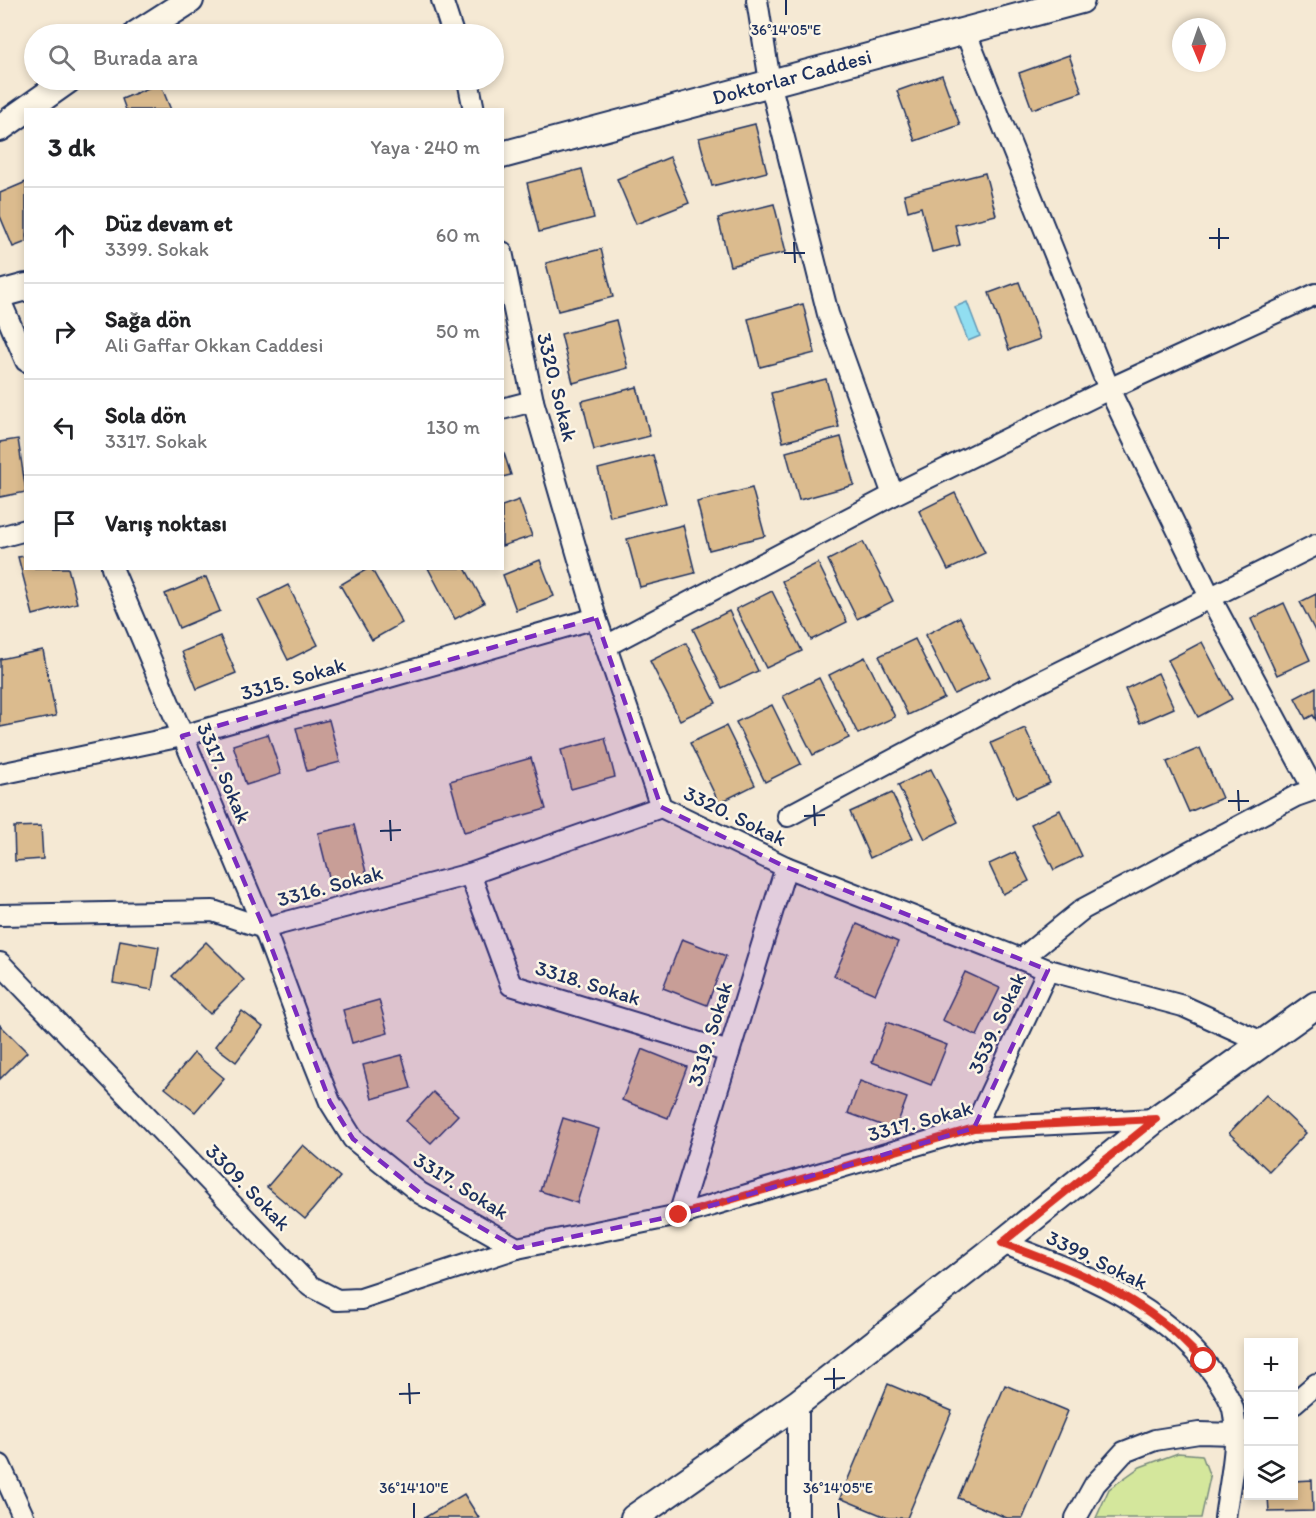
<!DOCTYPE html>
<html lang="tr">
<meta charset="utf-8">
<style>
:root{--surface:#fff;--page:#f6f6f6;--text:#202124;--muted:#757577;--line:#e0e0e0}
body{margin:0;font-family:Itim,sans-serif;background:var(--page);color:var(--text)}
.controls{position:absolute;right:18px;bottom:18px;display:grid;overflow:hidden;border-radius:0px;box-shadow:0 3px 9px #0003}
.controls button{width:54px;height:54px;display:grid;place-items:center;padding:0;border:0;border-bottom:2px solid var(--line);background:var(--surface);color:var(--text);font:30px sans-serif}
.compass{position:absolute;left:1172px;top:18px;width:54px;height:54px;border-radius:50%;background:var(--surface);box-shadow:0 3px 9px #0003;rotate:178deg}
.stop{position:absolute;width:18px;height:18px;margin:-14px;border:4px solid #d93025;border-radius:50%;background:#fff}
.stop.end{background:#d93025;border-color:#fff;box-shadow:0 2px 6px #0008}
.list{margin:0;padding:0;list-style:none}
h2{display:flex;justify-content:space-between;align-items:center;height:78px;margin:0;padding:0 24px;font-size:26px}
h2 small{font-size:20px;font-weight:400;color:var(--muted)}
.list li{display:grid;grid-template-columns:39px 1fr auto;gap:18px;align-items:center;box-sizing:border-box;height:96px;padding:0 24px;border-top:2px solid var(--line)}
.list b{display:block;font-size:22px;white-space:nowrap}
.list p{margin:0;font-size:20px;white-space:nowrap;color:var(--muted)}
.list em{font-size:20px;font-style:normal;color:var(--muted)}
.icon{flex:none;width:33px;height:33px;fill:none;stroke:currentColor;stroke-width:2;stroke-linecap:round;stroke-linejoin:round}
.map{position:relative;flex:none;width:1316px;height:1518px;overflow:hidden}
.search{position:absolute;background:var(--surface);box-shadow:0 3px 9px #0003;left:24px;top:24px;width:480px;height:66px;display:flex;align-items:center;gap:15px;box-sizing:border-box;padding:0 21px;border-radius:33px;color:var(--muted);font-size:22px}
.panel{position:absolute;background:var(--surface);box-shadow:0 3px 9px #0003;left:24px;top:108px;width:480px;height:462px;border-radius:0px}
.map>svg:first-child{display:block}
</style>
<div class="map">
<svg width="1316" height="1518" viewBox="0 0 1316 1518">
<rect width="100%" height="100%" fill="#f5e9d4"/>
<filter id="ink" filterUnits="userSpaceOnUse"><feTurbulence type="fractalNoise" baseFrequency=".0167" numOctaves="2"/><feDisplacementMap in="SourceGraphic" scale="12" xChannelSelector="R" yChannelSelector="G"/><feConvolveMatrix kernelMatrix="1 2 1 2 8 2 1 2 1" color-interpolation-filters="sRGB"/></filter>
<g filter="url(#ink)">
<path fill="#d4e79c" stroke="#788b7d" stroke-width="1.5" d="M 1178,1453 L 1202,1455 L 1210,1477 L 1201,1518 L 1096,1518 L 1109,1489 L 1140,1467 Z"/>
<path fill="#91def1" stroke="#6298b6" stroke-width="1.5" d="M 967,302 L 980,336 L 968,341 L 955,307 Z"/>
<g fill="#dbbb8e" stroke="#1b2f5e" stroke-width="1.5">
<path d="M 1069,55 L 1082,92 L 1032,109 L 1019,73 Z"/>
<path d="M 942,75 L 960,125 L 915,141 L 897,91 Z"/>
<path d="M 160,83 L 171,110 L 126,110 L 122,99 Z"/>
<path d="M 755,124 L 767,172 L 712,186 L 699,138 Z"/>
<path d="M 670,157 L 689,203 L 636,224 L 617,179 Z"/>
<path d="M 582,169 L 594,218 L 539,232 L 527,183 Z"/>
<path d="M 985,173 L 996,215 L 955,225 L 960,245 L 932,252 L 921,207 L 908,211 L 904,194 Z"/>
<path d="M 26,182 L 26,242 L 13,247 L 0,216 L 0,193 Z"/>
<path d="M 774,204 L 786,252 L 730,266 L 718,218 Z"/>
<path d="M 601,249 L 613,297 L 558,311 L 546,263 Z"/>
<path d="M 1019,282 L 1040,339 L 1009,350 L 989,293 Z"/>
<path d="M 803,304 L 815,353 L 760,367 L 748,319 Z"/>
<path d="M 616,320 L 628,368 L 573,383 L 561,334 Z"/>
<path d="M 826,379 L 839,427 L 783,442 L 771,393 Z"/>
<path d="M 637,387 L 650,436 L 594,450 L 582,401 Z"/>
<path d="M 841,437 L 854,485 L 799,500 L 786,452 Z"/>
<path d="M 18,439 L 26,492 L 0,497 L 0,442 Z"/>
<path d="M 502,447 L 511,475 L 502,477 Z"/>
<path d="M 653,455 L 666,503 L 610,517 L 598,469 Z"/>
<path d="M 752,488 L 765,536 L 709,550 L 697,502 Z"/>
<path d="M 955,493 L 985,553 L 948,570 L 919,511 Z"/>
<path d="M 519,500 L 532,536 L 502,546 L 502,506 Z"/>
<path d="M 683,525 L 695,573 L 640,587 L 627,539 Z"/>
<path d="M 863,542 L 893,601 L 857,619 L 828,560 Z"/>
<path d="M 26,556 L 26,568 L 68,568 L 77,603 L 33,615 L 18,557 Z"/>
<path d="M 540,560 L 554,596 L 516,610 L 503,575 Z"/>
<path d="M 818,563 L 847,622 L 811,640 L 782,581 Z"/>
<path d="M 369,568 L 371,568 L 402,623 L 372,640 L 340,585 Z"/>
<path d="M 428,568 L 465,568 L 484,603 L 455,619 Z"/>
<path d="M 206,577 L 220,611 L 179,628 L 165,594 Z"/>
<path d="M 288,585 L 318,645 L 288,660 L 258,600 Z"/>
<path d="M 772,591 L 802,651 L 766,668 L 736,609 Z"/>
<path d="M 1316,594 L 1316,633 L 1300,602 Z"/>
<path d="M 1284,603 L 1310,660 L 1277,675 L 1251,619 Z"/>
<path d="M 729,611 L 758,671 L 722,688 L 693,629 Z"/>
<path d="M 960,617 L 990,677 L 954,694 L 925,635 Z"/>
<path d="M 220,636 L 236,673 L 197,689 L 182,652 Z"/>
<path d="M 915,639 L 944,698 L 908,715 L 879,656 Z"/>
<path d="M 1202,642 L 1232,699 L 1198,717 L 1168,660 Z"/>
<path d="M 686,643 L 716,703 L 680,720 L 650,661 Z"/>
<path d="M 43,650 L 56,716 L 0,727 L 0,659 Z"/>
<path d="M 865,657 L 895,717 L 858,734 L 829,675 Z"/>
<path d="M 1158,673 L 1174,708 L 1140,723 L 1125,689 Z"/>
<path d="M 819,678 L 849,738 L 813,755 L 783,696 Z"/>
<path d="M 1316,687 L 1316,720 L 1313,715 L 1306,719 L 1295,698 Z"/>
<path d="M 772,705 L 801,764 L 765,782 L 736,722 Z"/>
<path d="M 329,720 L 340,762 L 307,771 L 296,728 Z"/>
<path d="M 726,726 L 755,785 L 719,803 L 690,743 Z"/>
<path d="M 1025,728 L 1050,783 L 1016,798 L 991,743 Z"/>
<path d="M 268,734 L 281,774 L 246,785 L 233,745 Z"/>
<path d="M 605,738 L 615,777 L 571,789 L 561,750 Z"/>
<path d="M 1200,748 L 1222,798 L 1189,812 L 1167,762 Z"/>
<path d="M 531,758 L 546,809 L 464,832 L 450,781 Z"/>
<path d="M 931,769 L 958,822 L 925,839 L 898,785 Z"/>
<path d="M 892,793 L 913,838 L 870,858 L 850,812 Z"/>
<path d="M 1060,810 L 1082,856 L 1054,870 L 1031,824 Z"/>
<path d="M 354,825 L 367,876 L 331,885 L 318,833 Z"/>
<path d="M 41,826 L 43,859 L 15,861 L 14,827 Z"/>
<path d="M 1015,852 L 1029,881 L 1003,894 L 989,864 Z"/>
<path d="M 857,924 L 898,942 L 875,994 L 834,976 Z"/>
<path d="M 682,939 L 726,956 L 707,1005 L 663,988 Z"/>
<path d="M 120,940 L 159,947 L 152,990 L 113,983 Z"/>
<path d="M 206,942 L 244,980 L 210,1014 L 172,976 Z"/>
<path d="M 965,972 L 1000,988 L 977,1036 L 942,1020 Z"/>
<path d="M 379,1000 L 388,1033 L 352,1043 L 343,1010 Z"/>
<path d="M 242,1011 L 263,1027 L 236,1062 L 215,1046 Z"/>
<path d="M 887,1022 L 947,1045 L 931,1085 L 872,1062 Z"/>
<path d="M 0,1025 L 27,1052 L 0,1079 Z"/>
<path d="M 642,1049 L 687,1067 L 668,1118 L 622,1100 Z"/>
<path d="M 194,1053 L 224,1078 L 195,1112 L 165,1088 Z"/>
<path d="M 402,1055 L 411,1088 L 372,1099 L 363,1065 Z"/>
<path d="M 860,1081 L 907,1098 L 895,1130 L 848,1113 Z"/>
<path d="M 433,1092 L 458,1115 L 431,1143 L 406,1121 Z"/>
<path d="M 1266,1095 L 1306,1133 L 1269,1171 L 1229,1133 Z"/>
<path d="M 563,1118 L 599,1129 L 577,1203 L 540,1191 Z"/>
<path d="M 303,1145 L 340,1177 L 305,1219 L 267,1187 Z"/>
<path d="M 888,1384 L 952,1411 L 907,1518 L 888,1518 L 840,1498 Z"/>
<path d="M 1005,1385 L 1068,1411 L 1023,1518 L 1007,1518 L 958,1498 Z"/>
<path d="M 1312,1480 L 1313,1511 L 1269,1512 L 1268,1496 L 1294,1496 L 1294,1481 Z"/>
<path d="M 464,1494 L 479,1518 L 424,1518 Z"/>
</g>
<g fill="none" stroke-linecap="round" stroke-linejoin="round">
<g stroke="#1b2f5e" stroke-width="24">
<g id="minor">
<path d="M 442,0 L 453,34"/>
<path d="M 757,0 L 770,82 L 828,314 L 893,495"/>
<path d="M 965,31 L 1109,389 L 1210,597 L 1314,790"/>
<path d="M 468,80 L 474,110"/>
<path d="M 502,252 L 533,401 L 596,618 L 661,807 L 786,867 L 1021,959 L 1048,970 L 1183,1006 L 1262,1042"/>
<path d="M 0,300 L 26,361"/>
<path d="M 502,409 L 533,401"/>
<path d="M 0,537 L 26,530"/>
<path d="M 112,568 L 264,928 L 310,1052 L 330,1102 L 353,1139 L 420,1193 L 517,1248 L 679,1215 L 974,1128 L 1156,1119"/>
<path d="M 606,646 L 893,495 L 1109,389 L 1316,294"/>
<path d="M 0,774 L 182,736 L 596,618"/>
<path d="M 788,816 L 1024,690 L 1316,545"/>
<path d="M 470,874 L 511,985 L 729,1052"/>
<path d="M 0,915 L 213,911 L 264,928 L 470,874 L 661,807"/>
<path d="M 1021,959 L 1083,909 L 1296,796 L 1316,789"/>
<path d="M 0,963 L 310,1286 L 337,1300 L 361,1299 L 517,1248"/>
<path d="M 974,1128 L 1048,970"/>
<path d="M 679,1215 L 786,867"/>
<path d="M 1002,1243 C 1080,1272 1162,1304 1213,1373 C 1220,1383 1230,1397 1233,1409 C 1240,1442 1229,1485 1225,1518"/>
<path d="M 1294,1403 L 1316,1384"/>
<path d="M 0,1465 L 24,1518"/>
<path d="M 798,1518 L 798,1403"/>
<path d="M 1076,1518 L 1095,1484 L 1124,1452 L 1155,1440 L 1199,1433 L 1235,1434 L 1246,1431"/>
</g>
</g>
<g stroke="#1b2f5e" stroke-width="30">
<g id="tertiary">
<path d="M 137,34 L 190,0"/>
<path d="M 0,128 L 68,80"/>
<path d="M 502,155 L 1081,0"/>
<path d="M 0,294 L 26,287"/>
<path d="M 634,1518 L 798,1403 L 1002,1243 L 1156,1119 L 1316,1005"/>
</g>
</g>
<use href="#minor" stroke="#fcf5e5" stroke-width="20"/>
<use href="#tertiary" stroke="#fcf5e5" stroke-width="26"/>
</g>
</g>
<g fill="none" stroke-linecap="round" stroke-linejoin="round" filter="url(#ink)">
<path stroke="#d93025" stroke-width="8" d="M 679,1215 L 974,1128 L 1156,1119 L 1002,1243 C 1059,1264 1119,1286 1167,1326 C 1180,1337 1192,1350 1204,1361"/>
</g>
<path fill="#7b2cbf" fill-opacity="0.2" stroke="#7b2cbf" stroke-width="4.5" stroke-dasharray="12 8" stroke-linejoin="round" d="M 596,618 L 661,807 L 786,867 L 1048,970 L 974,1128 L 679,1215 L 517,1248 L 420,1193 L 353,1139 L 330,1102 L 264,928 L 182,736 Z"/>
<path fill="none" stroke="#1b2f5e" stroke-width="2" d="M 786,0 L 786,15M 1219,228 L 1219,249M 1209,238 L 1229,238M 794,242 L 795,263M 784,253 L 805,253M 1238,790 L 1239,811M 1228,801 L 1249,801M 814,805 L 815,826M 804,816 L 825,815M 390,820 L 391,841M 380,831 L 401,830M 834,1368 L 834,1389M 824,1379 L 845,1378M 409,1383 L 410,1404M 399,1394 L 420,1393M 414,1503 L 414,1518M 838,1503 L 839,1518"/>
<g text-anchor="middle" stroke-width="5" stroke-linejoin="round" paint-order="stroke">
<g font-size="21" fill="#1b2f5e" stroke="#fcf5e5">
<text transform="translate(792 77) rotate(-15)" y="7">Doktorlar Caddesi</text>
<text transform="translate(557 387) rotate(76)" y="7">3320. Sokak</text>
<text transform="translate(293 679) rotate(-16)" y="7">3315. Sokak</text>
<text transform="translate(224 773) rotate(67)" y="7">3317. Sokak</text>
<text transform="translate(735 816) rotate(26)" y="7">3320. Sokak</text>
<text transform="translate(330 886) rotate(-15)" y="7">3316. Sokak</text>
<text transform="translate(588 983) rotate(17)" y="7">3318. Sokak</text>
<text transform="translate(997 1023) rotate(-65)" y="7">3539. Sokak</text>
<text transform="translate(710 1034) rotate(-73)" y="7">3319. Sokak</text>
<text transform="translate(920 1121) rotate(-15)" y="7">3317. Sokak</text>
<text transform="translate(461 1186) rotate(32)" y="7">3317. Sokak</text>
<text transform="translate(248 1187) rotate(46)" y="7">3309. Sokak</text>
<text transform="translate(1097 1260) rotate(26)" y="7">3399. Sokak</text>
</g>
</g>
<g font-size="15" text-anchor="middle" fill="#1b2f5e" stroke="#fcf5e5" stroke-width="5" stroke-linejoin="round" paint-order="stroke">
<text x="786" y="35">36°14'05"E</text>
<text x="414" y="1493">36°14'10"E</text>
<text x="838" y="1493">36°14'05"E</text>
</g>
</svg>
<div class="controls">
<button>+</button>
<button>−</button>
<button><svg class="icon" aria-label="layers" viewBox="0 0 24 24"><path d="M12 4l9 5-9 5-9-5zM3 14l9 5 9-5"/></svg></button>
</div>
<svg class="compass" viewBox="-18 -18 36 36"><path d="M0-13l5 13h-10z" fill="#e53935"/><path d="M0 13l5-13h-10z" fill="#757577"/></svg>
<div class="stop" style="left:1204px;top:1361px"></div>
<div class="stop end" style="left:679px;top:1215px"></div>
<div class="search"><svg class="icon" aria-label="search" viewBox="0 0 24 24"><circle cx="10" cy="10" r="6"/><path d="M15 15l6 6"/></svg>Burada ara</div>
<section class="panel">
<h2>3 dk<small>Yaya · 240 m</small></h2>
<ul class="list">
<li><svg class="icon" aria-label="ahead" viewBox="0 0 24 24"><path d="M12 20V5M6 11l6-6 6 6"/></svg><div><b>Düz devam et</b><p>3399. Sokak</p></div><em>60 m</em></li>
<li><svg class="icon" aria-label="right" viewBox="0 0 24 24"><path d="M7 20v-9h11M14 6l5 5-5 5"/></svg><div><b>Sağa dön</b><p>Ali Gaffar Okkan Caddesi</p></div><em>50 m</em></li>
<li><svg class="icon" aria-label="left" viewBox="0 0 24 24"><path d="M17 20v-9H6M10 6l-5 5 5 5"/></svg><div><b>Sola dön</b><p>3317. Sokak</p></div><em>130 m</em></li>
<li><svg class="icon" aria-label="arrive" viewBox="0 0 24 24"><path d="M6 21V4h12l-3 4 3 4H6"/></svg><div><b>Varış noktası</b></div></li>
</ul>
</section>
</div>
